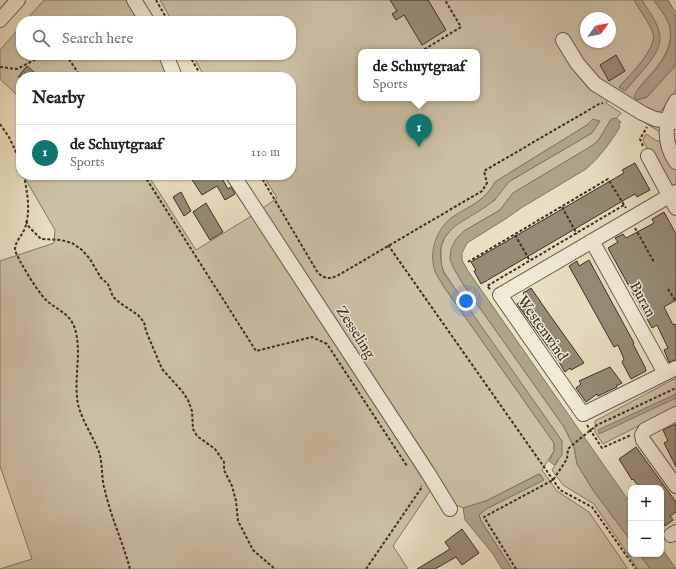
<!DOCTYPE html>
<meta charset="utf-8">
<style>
:root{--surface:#fff;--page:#f2f2f2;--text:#202124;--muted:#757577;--line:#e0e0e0;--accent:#0f766e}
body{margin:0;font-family:"IM FELL English",serif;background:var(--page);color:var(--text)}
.controls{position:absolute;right:12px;bottom:12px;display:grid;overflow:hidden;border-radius:8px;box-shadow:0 1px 3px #0004}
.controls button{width:36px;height:36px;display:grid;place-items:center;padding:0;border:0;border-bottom:1px solid var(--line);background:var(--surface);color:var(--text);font:20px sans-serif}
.compass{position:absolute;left:580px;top:12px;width:36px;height:36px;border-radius:50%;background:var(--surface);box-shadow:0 1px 3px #0004;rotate:57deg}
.you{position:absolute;left:466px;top:301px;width:14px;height:14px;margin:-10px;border:3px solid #fff;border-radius:50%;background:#1a73e8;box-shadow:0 0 0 6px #1a73e833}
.badge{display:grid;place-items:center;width:26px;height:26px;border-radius:50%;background:var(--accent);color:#fff;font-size:13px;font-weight:700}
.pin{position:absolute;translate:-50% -33px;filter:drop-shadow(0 1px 2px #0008)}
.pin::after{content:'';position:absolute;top:21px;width:14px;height:12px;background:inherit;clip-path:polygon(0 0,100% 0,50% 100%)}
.popup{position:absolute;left:358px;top:49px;width:122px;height:52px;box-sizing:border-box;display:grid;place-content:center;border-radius:8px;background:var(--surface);filter:drop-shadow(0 1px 3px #0005);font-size:13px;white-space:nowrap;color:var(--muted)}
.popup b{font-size:15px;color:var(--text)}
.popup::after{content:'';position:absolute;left:50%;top:100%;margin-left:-8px;border:8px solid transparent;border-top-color:var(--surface)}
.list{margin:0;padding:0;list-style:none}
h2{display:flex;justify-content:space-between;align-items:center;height:52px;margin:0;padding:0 16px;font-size:17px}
h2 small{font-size:13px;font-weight:400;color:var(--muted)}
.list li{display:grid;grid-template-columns:26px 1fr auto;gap:12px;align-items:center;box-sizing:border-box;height:56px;padding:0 16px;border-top:1px solid var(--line)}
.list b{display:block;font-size:15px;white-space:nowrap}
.list p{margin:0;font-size:13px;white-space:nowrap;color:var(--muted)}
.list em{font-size:13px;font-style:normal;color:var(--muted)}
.icon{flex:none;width:22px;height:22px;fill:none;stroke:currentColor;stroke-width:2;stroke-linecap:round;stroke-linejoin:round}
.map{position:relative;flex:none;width:676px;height:569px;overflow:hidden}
.search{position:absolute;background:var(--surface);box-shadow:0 1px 3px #0004;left:16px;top:16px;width:280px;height:44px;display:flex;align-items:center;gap:10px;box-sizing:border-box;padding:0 14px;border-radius:16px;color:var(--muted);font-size:15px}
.panel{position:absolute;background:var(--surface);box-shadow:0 1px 3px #0004;left:16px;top:72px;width:280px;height:108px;border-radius:16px}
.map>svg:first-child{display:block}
</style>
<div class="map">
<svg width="676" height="569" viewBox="0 0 676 569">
<rect width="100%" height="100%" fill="#e9dfc1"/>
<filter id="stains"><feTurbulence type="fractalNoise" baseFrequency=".005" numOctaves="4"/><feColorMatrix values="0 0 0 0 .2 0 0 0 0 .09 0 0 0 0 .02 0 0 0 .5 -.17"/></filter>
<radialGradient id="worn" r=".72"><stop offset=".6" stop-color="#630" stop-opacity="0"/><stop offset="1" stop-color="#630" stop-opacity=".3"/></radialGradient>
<g fill="#ccc1a6" stroke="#847866" fill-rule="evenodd">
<path d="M 44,0 L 128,0 L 142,21 L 25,21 Z"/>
<path d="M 160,0 L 634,0 C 639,9 650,24 653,33 C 658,48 629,76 619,87 L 625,91 L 643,70 L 658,29 L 642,0 L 654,0 C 659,8 666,16 669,24 C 676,50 656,67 642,84 C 639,88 636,93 634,97 L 637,100 L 647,97 L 674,67 L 676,63 L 676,91 L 662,110 L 652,115 L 660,126 L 661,133 L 609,99 L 606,103 L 621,113 L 616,119 L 611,120 L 598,141 L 590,147 L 513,193 L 500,210 L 464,231 L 453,267 L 463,284 L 564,427 L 574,447 L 577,464 L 593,490 L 631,541 L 631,554 L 640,554 L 650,569 L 638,569 L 594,504 L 563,485 L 552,470 L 558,461 L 562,441 L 471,313 L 444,272 L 441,264 L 441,247 L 445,237 L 455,225 L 495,200 L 502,189 L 510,181 L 592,133 L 593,119 L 587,125 L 495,182 C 484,204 465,207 447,222 L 435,271 L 444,287 L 554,443 L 554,451 L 542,470 L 557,491 L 589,512 L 628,569 L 512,569 L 481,521 L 479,515 L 486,509 L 543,480 L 541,475 L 539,474 L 486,501 L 463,508 L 449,502 L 436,482 L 393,546 L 408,569 L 0,569 L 32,559 L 0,466 L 0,261 L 54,243 L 55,230 L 23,175 L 148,175 L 196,250 L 253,215 L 277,198 L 263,175 L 291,175 L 291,77 L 205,77 L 192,55 L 291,55 L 291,21 L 172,21 ZM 586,18 L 610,18 L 610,42 L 586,42 ZM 361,52 L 477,52 L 477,98 L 361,98 Z"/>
<path d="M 21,26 L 21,55 L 163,55 L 171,77 L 21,77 L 21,102 L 17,95 L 0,79 L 0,50 Z"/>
<path d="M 646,134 L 657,141 L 664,141 L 668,156 L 676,171 L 676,185 L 671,187 L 650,154 L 643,140 Z"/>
<path d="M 676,378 L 676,407 L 603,444 L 595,432 L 595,421 Z"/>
</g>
<g fill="#aea48c" stroke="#807663">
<path d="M 634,0 L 642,0 C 648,10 656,20 659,31 C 666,53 637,74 625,91 L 619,87 C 629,76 658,48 653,33 C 650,24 639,9 634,0 Z"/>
<path d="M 654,0 L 668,0 L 676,13 L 676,63 L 674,67 L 647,97 L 637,100 L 634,97 C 637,88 644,83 651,75 C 663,62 675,43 669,24 C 666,16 659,8 654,0 Z"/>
<path d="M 616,118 L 621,122 L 619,124 L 620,127 C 610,143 600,157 586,169 L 521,208 L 507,218 L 467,243 L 462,253 L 462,260 L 468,271 L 631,504 L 631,541 L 593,490 L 577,464 L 574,447 L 564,427 L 463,284 L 453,267 L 450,259 L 451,249 L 456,239 L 464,231 L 500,210 L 513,193 L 590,147 L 598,141 L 611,119 Z"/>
<path d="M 593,119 L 600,121 L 592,133 L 510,181 C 504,187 500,195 494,200 C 469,223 428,226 444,273 L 562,441 L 562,455 L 554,465 L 549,461 L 554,451 L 554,443 L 444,287 C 441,282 437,276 435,271 C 428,252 437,227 454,216 C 471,205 485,201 495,182 L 587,125 Z"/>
<path d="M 676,394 L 676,398 L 599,434 L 598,430 Z"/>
<path d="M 539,474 L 544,480 L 486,509 L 479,515 L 481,521 L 512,569 L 502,569 L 493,554 L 465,520 L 463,508 L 486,501 Z"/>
<path d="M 661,547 L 676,569 L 650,569 L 640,554 L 661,554 Z"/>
</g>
<g fill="#968b76" stroke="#3c3025">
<path d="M 390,0 L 428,0 L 446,30 L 422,45 L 404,15 L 396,20 L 392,14 L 397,11 Z"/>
<path d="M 616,55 L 625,71 L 609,81 L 600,65 Z"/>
<path d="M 27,66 L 35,73 L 31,77 L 18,77 Z"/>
<path d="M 635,163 L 650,190 L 637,197 L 635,194 L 626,199 L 481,284 L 474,271 L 476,270 L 471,262 L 624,173 L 622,170 Z"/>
<path d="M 189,175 L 220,175 L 228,189 L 231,187 L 235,194 L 225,200 L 217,186 L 202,195 Z"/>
<path d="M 181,192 L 191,211 L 184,216 L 173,197 Z"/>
<path d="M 206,203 L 223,232 L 210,240 L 193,212 Z"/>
<path d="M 664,212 L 676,234 L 676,300 L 664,307 L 673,325 L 676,324 L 676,360 L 669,362 L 664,350 L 668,348 L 657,325 L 652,328 L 608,248 L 618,242 L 615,238 L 623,234 L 626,238 L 654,223 L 652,219 Z"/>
<path d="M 589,260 L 634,343 L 633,344 L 645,367 L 646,371 L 631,379 L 622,362 L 624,359 L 618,345 L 614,347 L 569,266 L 577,261 L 579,266 Z"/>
<path d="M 531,288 L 549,314 L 584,363 L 571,370 L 570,368 L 565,372 L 559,362 L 517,304 L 526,297 L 523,293 Z"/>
<path d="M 610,367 L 622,383 L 616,386 L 617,387 L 598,396 L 597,394 L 586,402 L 576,388 L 581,384 L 579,381 Z"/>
<path d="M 676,424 L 676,467 L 664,443 L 668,441 L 663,430 Z"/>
<path d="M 636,447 L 676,502 L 676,512 L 670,516 L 673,520 L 665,526 L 663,522 L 661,523 L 661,488 L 640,488 L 633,479 L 632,480 L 619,459 Z"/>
<path d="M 462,529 L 479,553 L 462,565 L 456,557 L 435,569 L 417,569 L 450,549 L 445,542 Z"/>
</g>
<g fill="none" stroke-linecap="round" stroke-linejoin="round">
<g stroke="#675c4c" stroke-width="16">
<g id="minor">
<path d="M 134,0 L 147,21"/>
<path d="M 0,20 L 18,0"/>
<path d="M 563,40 L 577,63 L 595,84 L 642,113 L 655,119 L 676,122"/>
<path d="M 166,55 L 175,77"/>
<path d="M 676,101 C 664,120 663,143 676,162"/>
<path d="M 648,156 L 676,208"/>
<path d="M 233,175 L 428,473 L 450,509"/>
<path d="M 676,192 L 500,295 L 583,414 L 676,368"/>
<path d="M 592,241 L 665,373"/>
<path d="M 676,414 L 645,430 L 642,435 L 643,440 L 676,486"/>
<path d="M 671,535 L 676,532"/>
</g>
</g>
<g stroke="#3c3025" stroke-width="2" stroke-dasharray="3 2" stroke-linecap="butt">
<path d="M 156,0 L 168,21"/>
<path d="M 420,52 L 461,27 L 445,0"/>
<path d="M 66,55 L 81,77"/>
<path d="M 189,55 L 202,77"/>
<path d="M 0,67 L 17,69 L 36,59 L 39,55"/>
<path d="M 0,124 L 9,137 L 21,163"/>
<path d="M 643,146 L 640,139 L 647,127"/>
<path d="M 24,175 C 27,192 31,211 25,228 C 22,236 15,241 15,250 C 18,260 38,292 45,299 C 55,309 68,312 74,326 C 83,350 73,379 78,404 C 82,421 93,436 99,452 C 103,464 101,478 105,491 C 111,517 123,543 130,569"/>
<path d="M 144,175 L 256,351 L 312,337 L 327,344 L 407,466"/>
<path d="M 260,175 L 318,273 C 325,279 329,279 337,276 L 482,191 L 487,183 L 484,171 L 599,104 L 603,103"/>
<path d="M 562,207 L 577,234"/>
<path d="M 26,221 L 29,227 L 41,239 L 61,240 L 72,243 L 82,250 L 90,259 L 101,278 L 108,284 L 113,297 L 120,303 L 138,315 L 144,322 L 146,331 L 162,369 L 182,391 L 188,400 L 192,411 L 193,429 L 197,436 L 215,449 L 224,462 L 224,470 L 232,486 L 236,501 L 238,521 L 253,550 L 275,569"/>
<path d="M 635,228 L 654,262"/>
<path d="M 515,235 L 530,261"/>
<path d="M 388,245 L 558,487 L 560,490 L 592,507 L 636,569"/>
<path d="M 468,262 L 608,179 L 626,208"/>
<path d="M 490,289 L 487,286 L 624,205"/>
<path d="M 668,289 L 676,302"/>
<path d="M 587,425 L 602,448 L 631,435"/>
<path d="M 366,569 L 422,487 L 421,486"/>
<path d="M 516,569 L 484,517 L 553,480 L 567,459 L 568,449 L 571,446 L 597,425 L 676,388"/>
</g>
<use href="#minor" stroke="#f1ead7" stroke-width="14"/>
</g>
<g text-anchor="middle" stroke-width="3" stroke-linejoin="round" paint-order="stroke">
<g font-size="15" fill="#3c3025" stroke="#f1ead7">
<text transform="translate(643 299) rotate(61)" y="5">Buran</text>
<text transform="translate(543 328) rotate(55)" y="5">Westenwind</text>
<text transform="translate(356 332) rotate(57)" y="5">Zesseling</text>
</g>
</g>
<rect width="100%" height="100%" filter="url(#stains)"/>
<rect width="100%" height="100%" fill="url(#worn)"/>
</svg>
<div class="controls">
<button>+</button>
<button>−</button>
</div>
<svg class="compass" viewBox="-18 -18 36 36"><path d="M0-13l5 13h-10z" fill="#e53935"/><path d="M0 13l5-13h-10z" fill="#757577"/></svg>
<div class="you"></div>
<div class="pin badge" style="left:419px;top:147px">1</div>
<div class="popup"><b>de Schuytgraaf</b>Sports</div>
<div class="search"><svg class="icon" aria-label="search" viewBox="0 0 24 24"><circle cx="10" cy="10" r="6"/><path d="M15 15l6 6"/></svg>Search here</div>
<section class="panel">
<h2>Nearby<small></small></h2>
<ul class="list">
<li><span class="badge">1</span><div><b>de Schuytgraaf</b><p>Sports</p></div><em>110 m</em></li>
</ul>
</section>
</div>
